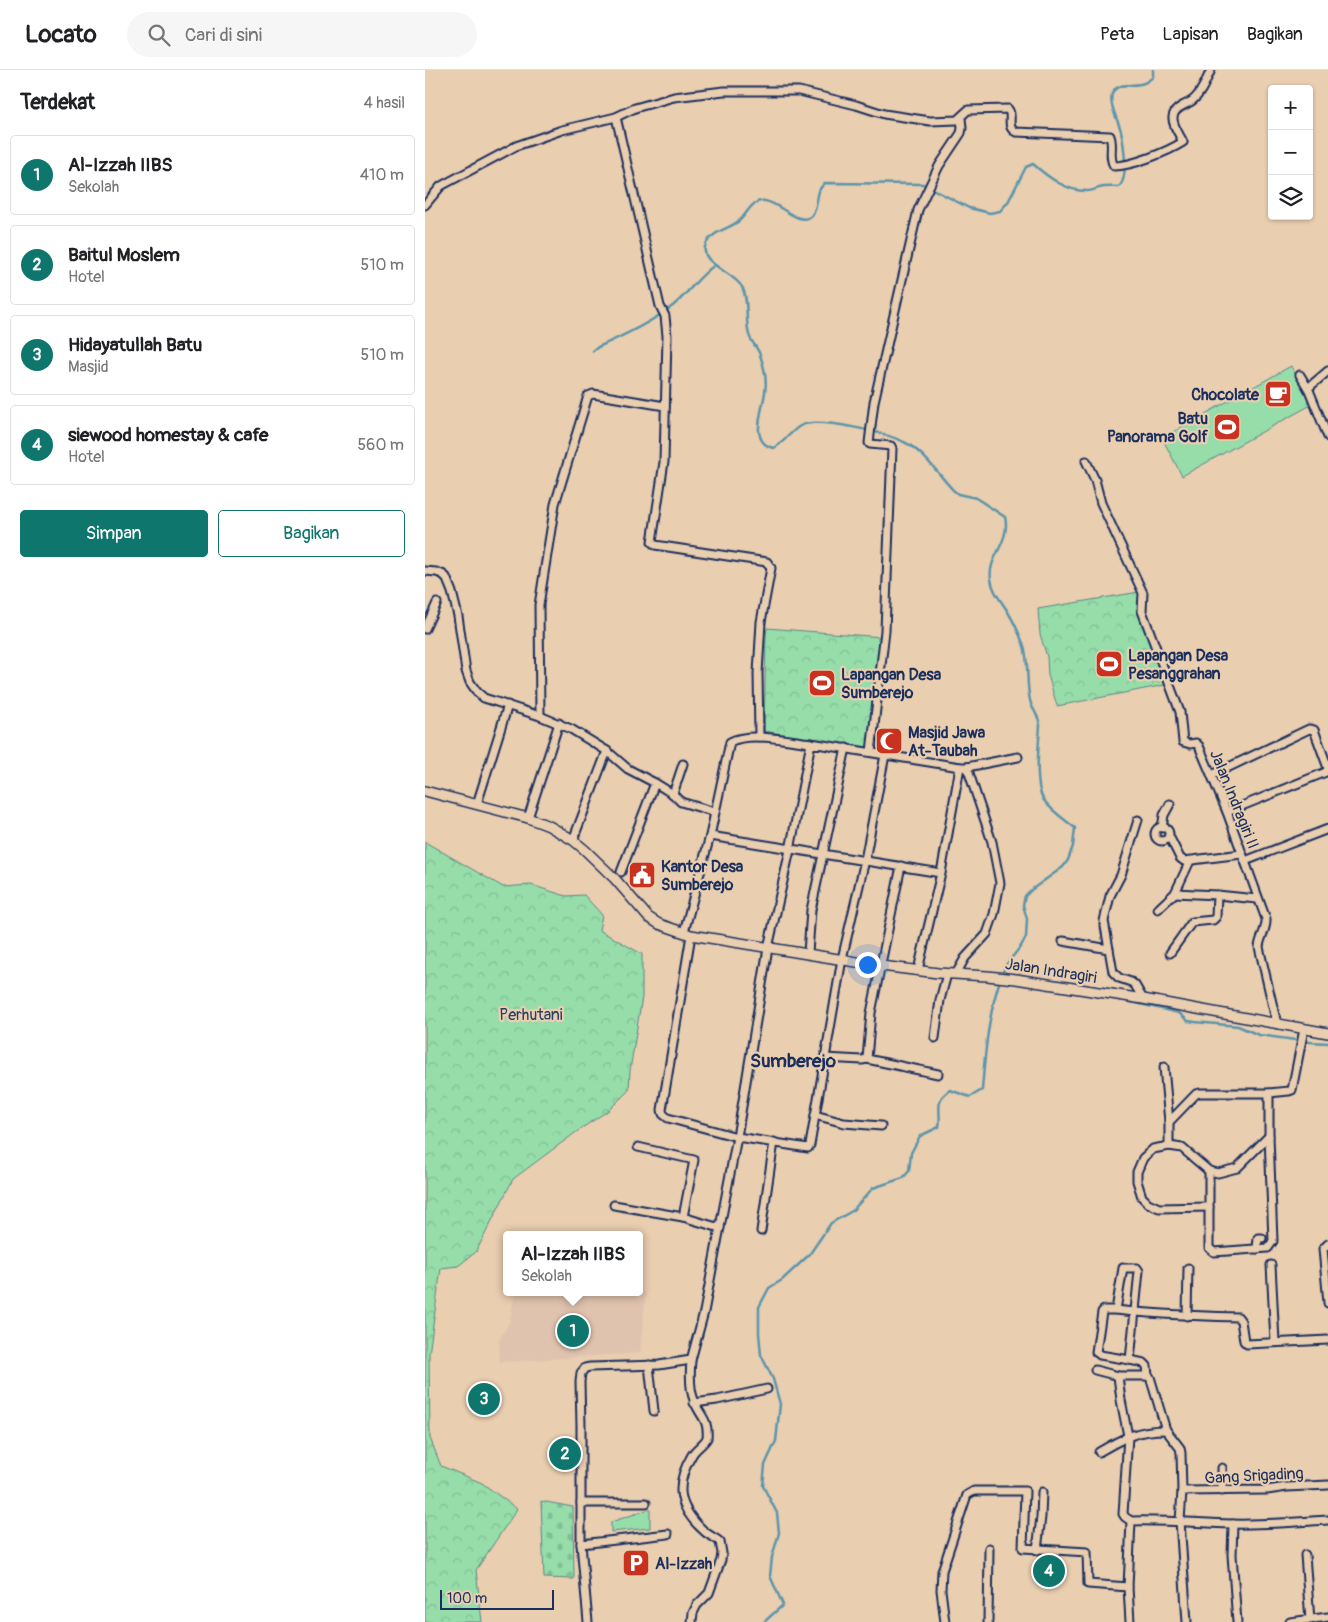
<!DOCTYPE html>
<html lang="id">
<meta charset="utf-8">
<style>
:root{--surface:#fff;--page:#f6f6f6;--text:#202124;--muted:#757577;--line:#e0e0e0;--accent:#0f766e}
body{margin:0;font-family:Pangolin,sans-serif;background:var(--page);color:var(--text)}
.controls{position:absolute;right:15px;top:15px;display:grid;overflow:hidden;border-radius:5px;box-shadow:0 1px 4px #0004}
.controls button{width:45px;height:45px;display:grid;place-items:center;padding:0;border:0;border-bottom:1px solid var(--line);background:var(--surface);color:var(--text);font:25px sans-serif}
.scale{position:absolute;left:15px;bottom:12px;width:114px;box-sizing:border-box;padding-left:5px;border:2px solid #1b2f5e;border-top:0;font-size:14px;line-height:18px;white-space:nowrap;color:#1b2f5e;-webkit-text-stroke:4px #e9ceb0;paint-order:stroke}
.you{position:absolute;left:442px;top:894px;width:18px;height:18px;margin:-12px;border:4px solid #fff;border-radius:50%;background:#1a73e8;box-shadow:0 0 0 8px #1a73e833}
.badge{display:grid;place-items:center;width:32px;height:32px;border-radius:50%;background:var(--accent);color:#fff;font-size:16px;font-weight:700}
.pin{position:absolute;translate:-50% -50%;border:2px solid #fff;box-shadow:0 1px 5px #0006}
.popup{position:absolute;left:78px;top:1161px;width:140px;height:65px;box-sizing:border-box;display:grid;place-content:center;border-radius:5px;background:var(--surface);filter:drop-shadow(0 1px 4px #0005);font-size:16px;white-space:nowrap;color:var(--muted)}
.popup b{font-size:19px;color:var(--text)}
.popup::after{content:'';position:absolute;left:50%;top:100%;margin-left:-10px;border:10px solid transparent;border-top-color:var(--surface)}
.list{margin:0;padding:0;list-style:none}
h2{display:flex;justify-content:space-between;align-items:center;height:65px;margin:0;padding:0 20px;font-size:21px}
h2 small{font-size:16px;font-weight:400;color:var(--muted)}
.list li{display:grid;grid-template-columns:32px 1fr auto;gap:15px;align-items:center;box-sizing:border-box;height:80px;margin:0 10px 10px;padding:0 10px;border:1px solid var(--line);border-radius:5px}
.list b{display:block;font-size:19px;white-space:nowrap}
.list p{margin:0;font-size:16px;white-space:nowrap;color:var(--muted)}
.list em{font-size:16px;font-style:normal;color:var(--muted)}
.actions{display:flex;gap:10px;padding:15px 20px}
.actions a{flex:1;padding:11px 0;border:1px solid var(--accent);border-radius:5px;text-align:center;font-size:18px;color:var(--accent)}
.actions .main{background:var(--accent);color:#fff}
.icon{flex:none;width:28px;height:28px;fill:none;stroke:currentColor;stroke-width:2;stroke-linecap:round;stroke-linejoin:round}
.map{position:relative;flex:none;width:903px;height:1552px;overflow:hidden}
header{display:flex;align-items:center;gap:30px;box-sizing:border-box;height:70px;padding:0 25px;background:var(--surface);border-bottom:1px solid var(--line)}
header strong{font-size:24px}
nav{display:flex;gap:28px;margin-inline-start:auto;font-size:18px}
.search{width:350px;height:45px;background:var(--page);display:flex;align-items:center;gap:12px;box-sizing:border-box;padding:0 18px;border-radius:28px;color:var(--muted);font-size:19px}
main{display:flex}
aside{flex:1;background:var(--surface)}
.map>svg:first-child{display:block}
</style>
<header>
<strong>Locato</strong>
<div class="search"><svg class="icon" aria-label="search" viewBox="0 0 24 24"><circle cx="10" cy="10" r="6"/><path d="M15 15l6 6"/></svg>Cari di sini</div>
<nav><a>Peta</a><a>Lapisan</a><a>Bagikan</a></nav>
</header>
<main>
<aside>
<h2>Terdekat<small>4 hasil</small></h2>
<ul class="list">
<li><span class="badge">1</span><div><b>Al-Izzah IIBS</b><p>Sekolah</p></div><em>410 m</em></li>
<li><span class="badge">2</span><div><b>Baitul Moslem</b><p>Hotel</p></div><em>510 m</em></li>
<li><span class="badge">3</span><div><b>Hidayatullah Batu</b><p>Masjid</p></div><em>510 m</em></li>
<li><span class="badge">4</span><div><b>siewood homestay &amp; cafe</b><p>Hotel</p></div><em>560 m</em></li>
</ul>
<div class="actions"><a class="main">Simpan</a><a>Bagikan</a></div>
</aside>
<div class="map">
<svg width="903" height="1552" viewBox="0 0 903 1552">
<defs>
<pattern id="forest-crowns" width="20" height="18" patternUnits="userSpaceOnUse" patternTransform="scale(1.25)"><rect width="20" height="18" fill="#96ddaa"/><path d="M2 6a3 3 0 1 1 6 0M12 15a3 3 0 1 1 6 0" fill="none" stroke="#81be95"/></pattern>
<pattern id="cemetery-stones" width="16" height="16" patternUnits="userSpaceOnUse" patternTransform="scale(1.25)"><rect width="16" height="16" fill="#96ddaa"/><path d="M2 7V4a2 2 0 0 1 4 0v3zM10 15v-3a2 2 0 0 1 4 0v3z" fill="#81be95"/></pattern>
</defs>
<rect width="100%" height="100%" fill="#e9ceb0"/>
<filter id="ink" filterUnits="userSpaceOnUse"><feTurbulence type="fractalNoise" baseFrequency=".02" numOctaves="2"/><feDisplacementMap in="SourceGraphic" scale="10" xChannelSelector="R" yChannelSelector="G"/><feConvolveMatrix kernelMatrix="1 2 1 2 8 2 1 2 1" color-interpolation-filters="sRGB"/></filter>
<g filter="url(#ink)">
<path fill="#e0c3ae" d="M 90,1222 L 221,1222 L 215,1283 L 75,1292 L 74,1271 L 85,1251 Z"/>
<g fill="#96ddaa" stroke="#588684">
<path d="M 866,296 L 886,335 L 757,406 L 737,368 Z"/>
<path d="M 225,1439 L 225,1458 L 186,1462 L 186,1452 Z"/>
</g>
<g fill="url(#forest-crowns)" stroke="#588684">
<path d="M 714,522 L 715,544 L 740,615 L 632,636 L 623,605 L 622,587 L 615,564 L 613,539 Z"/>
<path d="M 342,558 L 457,567 L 443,678 L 339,661 L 341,566 Z"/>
<path d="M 0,772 L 78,817 L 106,815 L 141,826 L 159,825 L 177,845 L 174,860 L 217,884 L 217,927 L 205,1000 L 204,1020 L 184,1040 L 154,1060 L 88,1109 L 51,1182 L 33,1196 L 16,1198 L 4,1284 L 5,1368 L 16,1396 L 57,1413 L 92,1439 L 51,1500 L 57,1552 L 0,1552 Z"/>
</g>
<path fill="url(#cemetery-stones)" stroke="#588684" d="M 116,1431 L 148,1437 L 149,1509 L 119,1508 Z"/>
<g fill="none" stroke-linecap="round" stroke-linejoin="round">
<g stroke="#5c95ab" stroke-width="2.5">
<path d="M 168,281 L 173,277 C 198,266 223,254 245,238 C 262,226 272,207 290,195"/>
<path d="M 577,905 L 581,895 L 596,876 L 601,867 L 602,849 L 598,835 L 600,826 L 606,820 L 638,797 L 643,790 L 648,776 L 650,758 C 639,749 626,741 618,729 C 609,713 614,673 615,655 C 613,644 609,642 606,634 C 600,616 605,590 598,573 C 594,563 589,552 583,542 C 576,530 568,523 566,509 C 562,488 586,472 580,447 L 551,428 L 533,424 L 528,420 C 515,406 497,380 479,372 C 461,363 392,346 375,356 C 365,362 359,373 349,378 C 323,373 338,340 340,322 C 342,311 339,296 335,285 C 333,278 326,272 324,265 C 320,251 324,229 317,217 C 309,202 272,193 281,174 C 287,161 305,159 315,150 C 323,143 327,129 340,131 C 355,133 372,155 385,147 C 393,142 391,126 395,119 C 396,117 399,114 400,113 L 498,114 L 544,138 L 565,143 L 575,141 L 583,132 L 601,97 L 608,94 C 623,107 642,122 663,121 C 667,121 670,119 674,118 C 681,116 687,117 694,117 C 704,107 699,75 696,61 C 693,49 681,31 689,20 C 697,12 709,17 719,13 C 722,12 725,9 728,7 L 728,0"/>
<path d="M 702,931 L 754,943 L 763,951 L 770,952 L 813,956 L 834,965 L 885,972 L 903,973"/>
<path d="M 339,1552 L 358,1535 L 345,1506 L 347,1487 L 354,1463 L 352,1443 L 338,1416 L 340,1395 L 351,1371 L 355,1334 L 348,1309 L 336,1285 L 334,1263 L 334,1237 L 344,1218 L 357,1210 L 384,1185 L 406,1153 L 427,1141 L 448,1118 L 478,1108 L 484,1101 L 486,1083 L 495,1066 L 514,1057 C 517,1040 508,1031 525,1020 L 545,1027 L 557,1020 C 560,983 563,946 575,910"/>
</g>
<g stroke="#1b2f5e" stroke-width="11">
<g id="street">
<path d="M 191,47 L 235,236 L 240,246 L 242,266 L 239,392 L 227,472 L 230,475 L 342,492 L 346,498 L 336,552 L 333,603 L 334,667"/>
<path d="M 0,135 L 16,116 L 91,76 L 137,60 L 191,47 L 210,38 L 249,27 L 299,21 L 374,21 L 431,35 L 459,44 L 505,51 L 532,50 L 543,40 L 583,39 C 589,46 580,57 591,62 L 685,66 C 689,76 683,87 689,96 C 707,96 742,82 758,72 C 755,65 747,55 748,47 C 749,37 762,35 768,30 C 777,23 781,10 786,0"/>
<path d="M 875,305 L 884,320 L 903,367"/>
<path d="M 883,318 L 903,301"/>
<path d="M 661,391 L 670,410 L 676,433 L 718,523 L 717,541 L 755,642 L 758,672 L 765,674 L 771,673 L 774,676 L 802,742 L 841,849 C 842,859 835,867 834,877 L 852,954"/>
<path d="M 0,501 L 11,502 L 17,504 L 21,507 L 27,522 L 33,546 L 41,601 L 45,612 L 52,622 L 59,628 L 115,646 L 146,659 L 182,681 L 203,699 L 230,713"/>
<path d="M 0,559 L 12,533"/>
<path d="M 115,646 L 114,535 L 130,434 L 163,326 L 168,324 L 240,336"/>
<path d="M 446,682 L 460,561 L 467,378 L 466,376 L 445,374 L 444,373 L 449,332 L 493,140 L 514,96 L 536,63 L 537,58 L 536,48"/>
<path d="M 787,705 L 884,659 L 889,660 L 903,698"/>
<path d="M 248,724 L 258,694"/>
<path d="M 52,734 L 83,635"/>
<path d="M 802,742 L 901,702 L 903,699"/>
<path d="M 103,748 L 134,653"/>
<circle cx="737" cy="764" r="7"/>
<path d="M 737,758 L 739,745 L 745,734"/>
<path d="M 285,766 L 516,803"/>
<path d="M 744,766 L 755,788 L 759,791 L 817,784"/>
<path d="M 148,770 L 182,681"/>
<path d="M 820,791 L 903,759"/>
<path d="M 196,802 L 230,713 L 248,724 L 256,732 L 290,742"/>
<path d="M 792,825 L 832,829"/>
<path d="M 733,839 L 750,823 L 765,791"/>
<path d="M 259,862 L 285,766 L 305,672 C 324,661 365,671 386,673"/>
<path d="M 266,865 L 237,1040 L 238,1044 L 243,1048 L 312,1067 L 383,1078 L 385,1075 L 417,889 L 440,790 L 460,685"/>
<path d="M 638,871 L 684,879 L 688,902 L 694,908 L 706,912 L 710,915 L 718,929"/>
<path d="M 684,879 L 679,851 L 685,826 L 696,805 L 713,750"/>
<path d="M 383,883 L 386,840 L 421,678"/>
<path d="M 745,883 L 767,852 L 788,850 L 791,847 L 792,825 L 750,823"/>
<path d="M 493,900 L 516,803 L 535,697"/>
<path d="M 531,904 L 540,888 L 562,864 L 569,844 L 575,813 L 567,772 L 542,697"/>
<path d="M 510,968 L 515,930 L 522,904"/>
<path d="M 400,988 L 437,990 L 442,989 L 446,943 L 476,796"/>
<path d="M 442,989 L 513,1004"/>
<path d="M 739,997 L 744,1052"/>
<path d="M 390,1045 L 419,1053 L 456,1056"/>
<path d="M 744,1076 L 744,1052 L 771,1024 L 775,1023 L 844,1023 L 864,1021 L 867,1020 L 879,959"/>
<path d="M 213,1077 L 269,1090 L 258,1147"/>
<path d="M 784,1101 L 784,1178 L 789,1182 L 843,1178 L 848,1171 L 844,1066 L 844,1023"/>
<path d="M 189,1135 L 258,1147 L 295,1158"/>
<path d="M 784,1137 L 734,1138 L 723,1133 L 717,1127 L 712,1111 L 712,1102 L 718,1088 L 728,1079 L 744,1076 L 757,1078 L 784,1101 L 793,1103 L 812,1098 L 844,1066"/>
<path d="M 336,1161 L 349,1072"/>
<path d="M 903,1174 L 898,1179 L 903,1233"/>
<path d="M 832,1179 L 833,1168 L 837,1168"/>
<path d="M 846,1195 L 850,1272"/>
<path d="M 698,1198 L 712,1198 L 714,1201 L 705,1290 L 675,1285 L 671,1282 L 677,1242 L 679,1240 L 691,1240 Z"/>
<path d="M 691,1240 C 732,1245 772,1246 813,1247 L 816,1251 L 819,1271 L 822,1274 L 903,1270"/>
<path d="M 762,1246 L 763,1198"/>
<path d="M 266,1290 C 265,1302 264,1318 269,1330 C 274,1346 284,1348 282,1368 C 278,1375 271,1378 267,1385 C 249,1415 253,1438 279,1461 C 284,1466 290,1467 295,1472 L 297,1483 L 296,1490 L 284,1523 L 272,1535 L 268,1543 L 267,1552"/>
<path d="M 705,1290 L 719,1293 L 722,1296 L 723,1306"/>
<path d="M 224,1295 L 229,1341"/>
<path d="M 670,1300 L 693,1306 L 721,1306 L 725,1307 L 741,1360 L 755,1378 L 756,1383 L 757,1421 L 755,1451 L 762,1552"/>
<path d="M 693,1306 L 696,1330 L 703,1366 L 698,1444 L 700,1447 L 706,1451"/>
<path d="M 269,1333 L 292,1330 L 342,1319"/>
<path d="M 674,1382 C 698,1368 712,1360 741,1360"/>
<path d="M 757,1421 L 842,1420 L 862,1417 L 903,1415"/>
<path d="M 797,1421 L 797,1398"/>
<path d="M 156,1433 L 221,1433"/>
<path d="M 808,1454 L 807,1485 L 812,1552"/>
<path d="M 156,1474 L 243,1464"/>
<path d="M 612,1480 L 616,1447 L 617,1422"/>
<path d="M 880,1485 L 885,1550"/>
<path d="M 163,1552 L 156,1474 L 156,1356 L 155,1312 L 156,1303 L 160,1298 L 165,1297 L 234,1295 L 266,1290 L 279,1242 L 312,1067 L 343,878 L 365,780 L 386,673 L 535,697 L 542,697 L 593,687"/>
<path d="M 520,1552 L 516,1520 L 517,1501 L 542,1425 L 549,1421 L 600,1421 L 598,1478 L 662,1482 L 663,1514 L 703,1517"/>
<path d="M 563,1552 L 564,1478"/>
<path d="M 705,1552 L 703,1517 L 706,1451 C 739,1450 773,1453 806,1454 C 839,1455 871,1452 903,1450"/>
<path d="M 865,1552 L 903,1547"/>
</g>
</g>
<g stroke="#1b2f5e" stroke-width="12">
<path id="secondary" d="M 0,721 L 103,748 L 124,756 L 148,770 L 160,780 L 190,809 L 223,847 L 234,854 L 266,865 L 456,896 L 513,903 L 562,906 L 591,909 L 718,929 L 903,963"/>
</g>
<use href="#street" stroke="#e9ceb0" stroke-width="7"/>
<use href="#secondary" stroke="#e9ceb0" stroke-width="9"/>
</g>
</g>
<defs>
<g id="cafe-square" transform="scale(1.4375)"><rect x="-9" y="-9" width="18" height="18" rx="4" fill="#c8321e" stroke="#e9ceb0"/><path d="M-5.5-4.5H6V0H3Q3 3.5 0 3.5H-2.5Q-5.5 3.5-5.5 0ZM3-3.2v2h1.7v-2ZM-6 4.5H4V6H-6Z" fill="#fff"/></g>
<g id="stadium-square" transform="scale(1.4375)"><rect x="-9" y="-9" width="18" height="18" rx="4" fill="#c8321e" stroke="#e9ceb0"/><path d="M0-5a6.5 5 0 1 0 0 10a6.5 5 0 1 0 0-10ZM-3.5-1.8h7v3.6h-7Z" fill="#fff"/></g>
<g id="mosque-square" transform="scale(1.4375)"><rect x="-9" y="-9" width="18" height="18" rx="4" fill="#c8321e" stroke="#e9ceb0"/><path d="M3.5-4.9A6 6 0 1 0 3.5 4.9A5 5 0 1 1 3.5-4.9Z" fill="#fff"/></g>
<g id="civic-square" transform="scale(1.4375)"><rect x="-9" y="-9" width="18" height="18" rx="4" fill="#c8321e" stroke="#e9ceb0"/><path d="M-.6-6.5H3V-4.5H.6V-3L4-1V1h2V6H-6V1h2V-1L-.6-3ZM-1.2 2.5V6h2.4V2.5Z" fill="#fff"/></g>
<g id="parking-square" transform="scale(1.4375)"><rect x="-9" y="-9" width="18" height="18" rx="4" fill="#c8321e" stroke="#e9ceb0"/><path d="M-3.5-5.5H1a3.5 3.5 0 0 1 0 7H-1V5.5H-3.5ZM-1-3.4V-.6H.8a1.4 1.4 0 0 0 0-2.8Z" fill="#fff"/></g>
</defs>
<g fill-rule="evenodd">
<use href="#cafe-square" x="853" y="324"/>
<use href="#stadium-square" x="802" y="357"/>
<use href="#stadium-square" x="684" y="594"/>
<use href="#stadium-square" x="397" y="613"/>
<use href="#mosque-square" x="464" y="671"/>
<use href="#civic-square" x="217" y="805"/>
<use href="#parking-square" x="211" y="1493"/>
</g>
<g text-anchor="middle" stroke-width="4.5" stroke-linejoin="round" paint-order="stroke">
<g font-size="16" font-weight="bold" fill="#1b2f5e" stroke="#e9ceb0" text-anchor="start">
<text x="834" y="330" text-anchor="end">Chocolate</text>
<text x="783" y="354" text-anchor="end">Batu<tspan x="783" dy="18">Panorama Golf</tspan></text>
<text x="703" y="591">Lapangan Desa<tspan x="703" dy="18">Pesanggrahan</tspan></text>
<text x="416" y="610">Lapangan Desa<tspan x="416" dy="18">Sumberejo</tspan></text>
<text x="483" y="668">Masjid Jawa<tspan x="483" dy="18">At-Taubah</tspan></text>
<text x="236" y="802">Kantor Desa<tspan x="236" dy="18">Sumberejo</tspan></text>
<text x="230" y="1499">Al-Izzah</text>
</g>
<g font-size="16" fill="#1b2f5e" stroke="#e9ceb0">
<text transform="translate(810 729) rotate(68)" y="6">Jalan Indragiri II</text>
<text transform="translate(626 900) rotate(9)" y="6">Jalan Indragiri</text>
<text transform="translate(829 1405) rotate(-3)" y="6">Gang Srigading</text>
</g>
<g font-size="16" fill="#274066" stroke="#e9ceb0">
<text x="106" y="950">Perhutani</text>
</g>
<g font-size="19" font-weight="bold" fill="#1b2f5e" stroke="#e9ceb0">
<text x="368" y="997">Sumberejo</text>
</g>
</g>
</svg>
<div class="controls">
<button>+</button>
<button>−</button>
<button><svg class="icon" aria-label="layers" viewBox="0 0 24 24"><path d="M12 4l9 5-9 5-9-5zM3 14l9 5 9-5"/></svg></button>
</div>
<div class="scale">100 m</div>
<div class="you"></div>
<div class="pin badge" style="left:148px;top:1261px">1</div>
<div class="popup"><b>Al-Izzah IIBS</b>Sekolah</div>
<div class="pin badge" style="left:140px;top:1384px">2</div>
<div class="pin badge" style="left:59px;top:1329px">3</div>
<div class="pin badge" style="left:624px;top:1501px">4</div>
</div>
</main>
